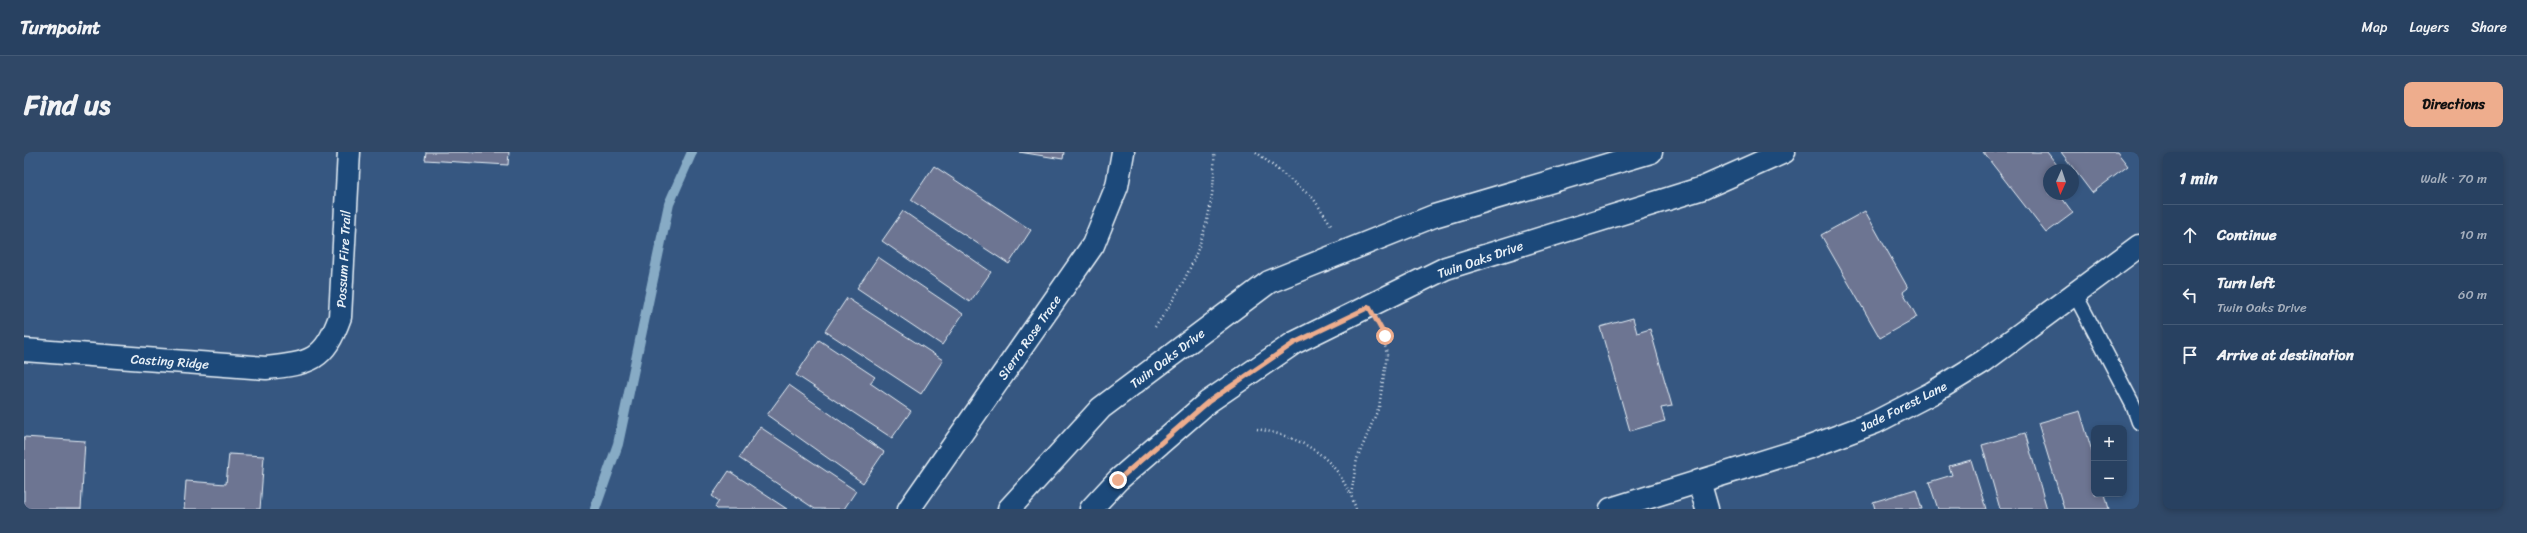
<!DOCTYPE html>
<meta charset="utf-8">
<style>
:root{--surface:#284161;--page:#304867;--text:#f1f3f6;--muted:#a5afbd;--line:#445a76;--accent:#eead8d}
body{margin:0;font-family:Sriracha,sans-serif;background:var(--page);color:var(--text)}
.controls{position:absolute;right:12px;bottom:12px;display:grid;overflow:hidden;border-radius:8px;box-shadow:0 2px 6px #0003}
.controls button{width:36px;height:36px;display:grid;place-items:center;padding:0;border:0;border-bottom:1px solid var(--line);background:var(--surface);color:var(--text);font:20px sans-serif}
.compass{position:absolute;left:2019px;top:12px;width:36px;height:36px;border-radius:50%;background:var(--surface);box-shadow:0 2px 6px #0003;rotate:183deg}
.stop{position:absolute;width:12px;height:12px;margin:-9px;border:3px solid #eead8d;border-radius:50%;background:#fff}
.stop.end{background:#eead8d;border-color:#fff;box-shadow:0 1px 4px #0008}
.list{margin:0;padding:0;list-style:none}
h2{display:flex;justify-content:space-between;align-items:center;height:52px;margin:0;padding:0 16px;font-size:17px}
h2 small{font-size:13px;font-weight:400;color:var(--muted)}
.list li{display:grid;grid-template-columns:26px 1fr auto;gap:12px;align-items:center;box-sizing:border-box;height:60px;padding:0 16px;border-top:1px solid var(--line)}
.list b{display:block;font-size:15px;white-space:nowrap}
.list p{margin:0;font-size:13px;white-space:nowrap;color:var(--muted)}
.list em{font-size:13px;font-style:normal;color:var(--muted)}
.icon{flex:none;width:22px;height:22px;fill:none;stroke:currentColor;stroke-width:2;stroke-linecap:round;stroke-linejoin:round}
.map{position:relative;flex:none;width:2115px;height:357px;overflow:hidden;border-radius:8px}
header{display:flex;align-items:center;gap:24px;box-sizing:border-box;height:56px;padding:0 20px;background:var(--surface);border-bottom:1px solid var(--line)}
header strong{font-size:19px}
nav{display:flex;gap:22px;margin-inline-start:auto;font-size:14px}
.intro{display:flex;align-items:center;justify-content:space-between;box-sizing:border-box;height:96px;padding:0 24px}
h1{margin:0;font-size:28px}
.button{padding:10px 18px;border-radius:8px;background:var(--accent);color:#111;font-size:14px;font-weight:700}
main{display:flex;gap:24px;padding:0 24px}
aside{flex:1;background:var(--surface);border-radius:8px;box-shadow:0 2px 6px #0003}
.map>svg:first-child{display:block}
</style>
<header>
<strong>Turnpoint</strong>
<nav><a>Map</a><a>Layers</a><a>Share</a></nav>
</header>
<div class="intro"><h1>Find us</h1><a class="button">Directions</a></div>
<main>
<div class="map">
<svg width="2115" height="357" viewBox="0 0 2115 357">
<rect width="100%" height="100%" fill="#365781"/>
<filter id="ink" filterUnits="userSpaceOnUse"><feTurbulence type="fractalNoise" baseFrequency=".025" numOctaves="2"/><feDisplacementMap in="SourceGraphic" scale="8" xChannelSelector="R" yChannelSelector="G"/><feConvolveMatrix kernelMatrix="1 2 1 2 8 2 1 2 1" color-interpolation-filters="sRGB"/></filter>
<g filter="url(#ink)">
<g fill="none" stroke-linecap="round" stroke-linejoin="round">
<path stroke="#87abc5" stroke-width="10" d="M 571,357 L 594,292 L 645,52 L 668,0"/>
</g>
<g fill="#6d7492" stroke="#e8f1f8">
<path d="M 402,0 L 485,0 L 484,13 L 401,8 Z"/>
<path d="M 995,0 L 1040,0 L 1039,7 Z"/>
<path d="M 1959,0 L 2023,0 L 2037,18 L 2025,18 L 2025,42 L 2035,42 L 2049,61 L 2022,81 Z"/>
<path d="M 2037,0 L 2093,0 L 2104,14 L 2068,41 Z"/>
<path d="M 910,14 L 1007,78 L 985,112 L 887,48 Z"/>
<path d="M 879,59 L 967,120 L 946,150 L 858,89 Z"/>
<path d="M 1841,59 L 1884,136 L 1879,140 L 1893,165 L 1856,186 L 1797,83 Z"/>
<path d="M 854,105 L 939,162 L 918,193 L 833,136 Z"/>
<path d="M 823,146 L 919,208 L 897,242 L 801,179 Z"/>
<path d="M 1609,166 L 1613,181 L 1626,177 L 1648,254 L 1637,256 L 1641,269 L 1606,279 L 1576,175 Z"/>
<path d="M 795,188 L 851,225 L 846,231 L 887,259 L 868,286 L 772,223 Z"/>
<path d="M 765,233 L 860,300 L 839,331 L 743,263 Z"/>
<path d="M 2056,259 L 2070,306 L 2070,342 L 2081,342 L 2085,357 L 2040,357 L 2014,271 Z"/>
<path d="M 736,275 L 832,339 L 820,357 L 791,357 L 715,306 Z"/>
<path d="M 2001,281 L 2023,357 L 1976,357 L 1958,293 Z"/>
<path d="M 0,285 L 61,289 L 57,357 L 0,357 Z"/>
<path d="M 205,302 L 240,304 L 236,357 L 160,357 L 162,329 L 202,332 Z"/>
<path d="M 1947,308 L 1962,357 L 1914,357 L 1905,330 L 1928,323 L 1925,314 Z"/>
<path d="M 705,319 L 763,357 L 693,357 L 691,355 L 695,349 L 688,344 Z"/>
<path d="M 1892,337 L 1898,357 L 1851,357 L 1849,350 Z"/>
</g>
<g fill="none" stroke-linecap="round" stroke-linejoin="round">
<g stroke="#e8f1f8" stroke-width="17">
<path id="lane" d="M 2051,142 L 2109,253 L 2115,270"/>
</g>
<g stroke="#e8f1f8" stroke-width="25">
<g id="street">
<path d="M 0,198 L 242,216 C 287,211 300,209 316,165 L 325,0"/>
<path d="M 1675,329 L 1683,357"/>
<path d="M 885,357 L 1069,93 L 1093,34 L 1099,0"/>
<path d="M 1587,357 L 1786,295 L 1852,270 L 1908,241 L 1960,209 L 2115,94"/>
</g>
</g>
<g stroke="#e8f1f8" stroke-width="25">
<g id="secondary">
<path d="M 985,357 L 1077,256 L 1245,130 L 1410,64 L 1627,0"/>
<path d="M 1067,357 L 1094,328 L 1184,250 L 1270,191 L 1422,116 L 1679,36 L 1760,0"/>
</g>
</g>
<g stroke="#e8f1f8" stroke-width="2.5" stroke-dasharray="1 3" stroke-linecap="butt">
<path d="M 1232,0 L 1289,46 L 1308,74"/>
<path d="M 1131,175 C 1168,124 1193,65 1190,0"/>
<path d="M 1233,277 C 1261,282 1292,293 1310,316 C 1317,323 1321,334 1327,342"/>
<path d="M 1332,357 L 1327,343 L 1333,307 L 1355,255 L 1363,203 L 1358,180"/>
</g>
<use href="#lane" stroke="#1f4a7a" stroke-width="14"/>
<use href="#street" stroke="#1f4a7a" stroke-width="22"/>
<use href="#secondary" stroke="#1f4a7a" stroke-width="22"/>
</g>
</g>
<g fill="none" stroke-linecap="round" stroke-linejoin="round" filter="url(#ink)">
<path stroke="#eead8d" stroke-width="5" d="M 1094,328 L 1184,250 L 1270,191 L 1345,155 L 1361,184"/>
</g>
<g text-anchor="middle" stroke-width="3" stroke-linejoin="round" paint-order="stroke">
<g font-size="13" fill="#e8f1f8" stroke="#1f4a7a">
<text transform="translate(319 107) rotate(-87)" y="5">Possum Fire Trail</text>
<text transform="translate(1456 107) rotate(-19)" y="5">Twin Oaks Drive</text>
<text transform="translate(1005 185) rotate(-55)" y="5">Sierra Rose Trace</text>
<text transform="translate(1143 206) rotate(-37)" y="5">Twin Oaks Drive</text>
<text transform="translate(146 209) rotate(4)" y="5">Casting Ridge</text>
<text transform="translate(1879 254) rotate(-27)" y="5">Jade Forest Lane</text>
</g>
</g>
</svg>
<div class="controls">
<button>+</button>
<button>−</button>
</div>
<svg class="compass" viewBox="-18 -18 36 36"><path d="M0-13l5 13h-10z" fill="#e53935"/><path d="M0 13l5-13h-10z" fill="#a5afbd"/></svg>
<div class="stop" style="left:1361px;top:184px"></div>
<div class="stop end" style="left:1094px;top:328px"></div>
</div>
<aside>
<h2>1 min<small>Walk · 70 m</small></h2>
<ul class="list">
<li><svg class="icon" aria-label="ahead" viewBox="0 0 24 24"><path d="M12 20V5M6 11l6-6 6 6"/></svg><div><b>Continue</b></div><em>10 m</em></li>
<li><svg class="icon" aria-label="left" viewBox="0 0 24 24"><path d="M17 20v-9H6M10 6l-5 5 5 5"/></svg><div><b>Turn left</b><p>Twin Oaks Drive</p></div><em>60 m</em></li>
<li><svg class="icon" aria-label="arrive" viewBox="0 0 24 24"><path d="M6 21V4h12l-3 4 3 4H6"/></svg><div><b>Arrive at destination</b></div></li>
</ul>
</aside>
</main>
